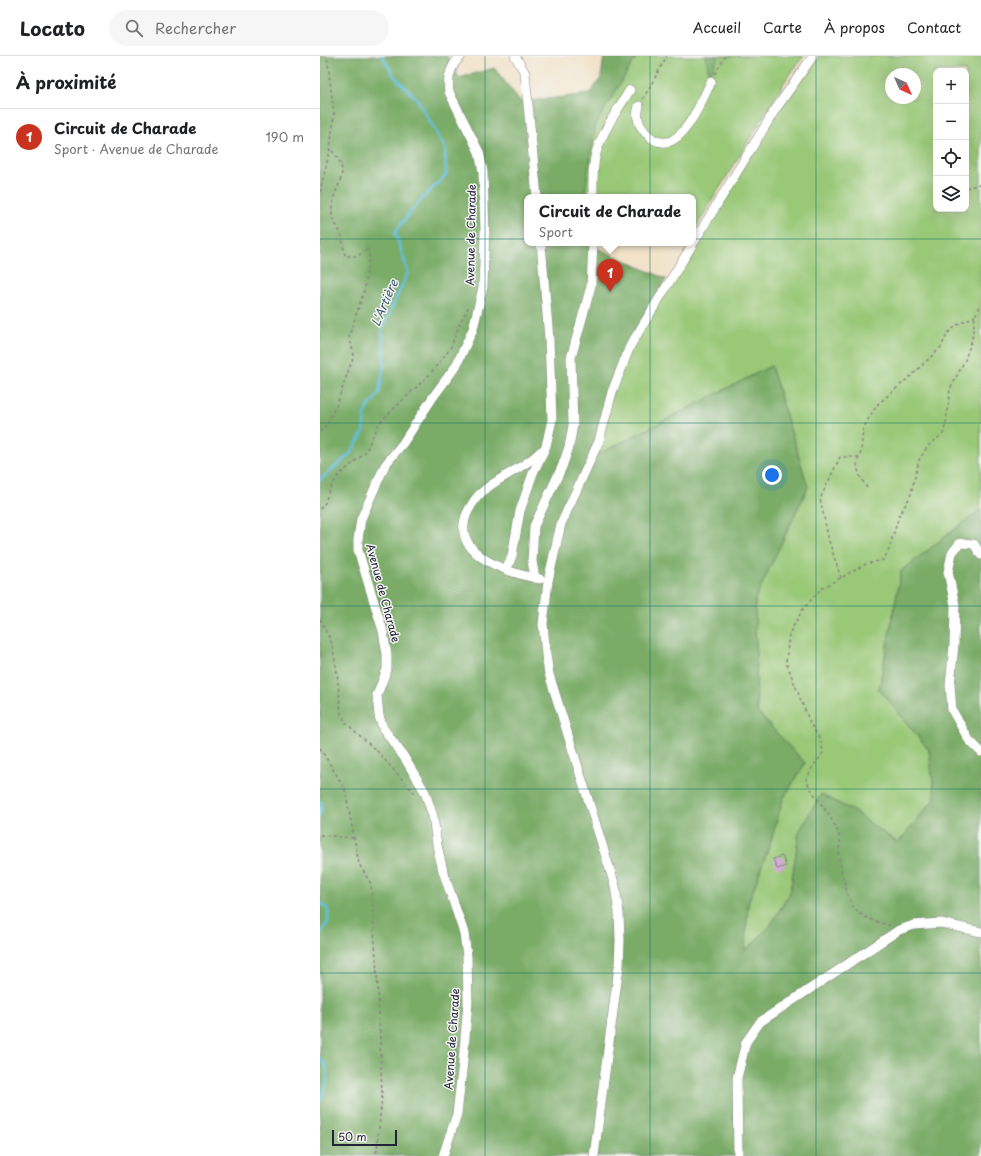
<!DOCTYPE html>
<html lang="fr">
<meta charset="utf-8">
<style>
:root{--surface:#fff;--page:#f6f6f6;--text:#202124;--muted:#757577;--line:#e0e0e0;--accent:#c8321e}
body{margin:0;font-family:"Playpen Sans",sans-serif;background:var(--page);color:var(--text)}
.controls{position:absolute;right:12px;top:12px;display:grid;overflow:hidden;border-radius:8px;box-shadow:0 4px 16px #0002}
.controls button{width:36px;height:36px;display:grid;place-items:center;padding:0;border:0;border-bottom:1px solid var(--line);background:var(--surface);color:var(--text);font:20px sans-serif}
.compass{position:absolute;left:565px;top:12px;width:36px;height:36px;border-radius:50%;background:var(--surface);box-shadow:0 4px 16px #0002;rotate:135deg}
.scale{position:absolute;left:12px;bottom:10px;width:65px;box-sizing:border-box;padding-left:4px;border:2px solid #22223b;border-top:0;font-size:11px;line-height:14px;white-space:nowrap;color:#22223b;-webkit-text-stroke:3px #f6f6f2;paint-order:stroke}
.you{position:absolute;left:452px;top:419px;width:14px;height:14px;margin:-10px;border:3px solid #fff;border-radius:50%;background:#1a73e8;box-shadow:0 0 0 6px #1a73e833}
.badge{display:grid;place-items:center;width:26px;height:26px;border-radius:50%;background:var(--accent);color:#fff;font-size:13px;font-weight:700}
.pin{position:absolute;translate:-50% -33px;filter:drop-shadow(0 1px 2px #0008)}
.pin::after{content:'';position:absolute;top:21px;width:14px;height:12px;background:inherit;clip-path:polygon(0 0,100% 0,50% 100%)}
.popup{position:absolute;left:204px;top:138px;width:172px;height:52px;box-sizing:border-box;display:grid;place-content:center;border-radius:8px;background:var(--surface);filter:drop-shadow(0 1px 3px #0005);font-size:13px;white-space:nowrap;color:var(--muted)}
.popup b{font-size:15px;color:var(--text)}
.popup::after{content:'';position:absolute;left:50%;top:100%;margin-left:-8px;border:8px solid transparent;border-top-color:var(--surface)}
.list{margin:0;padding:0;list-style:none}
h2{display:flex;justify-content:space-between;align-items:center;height:52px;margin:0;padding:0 16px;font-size:17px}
h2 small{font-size:13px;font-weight:400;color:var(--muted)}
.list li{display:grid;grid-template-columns:26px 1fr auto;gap:12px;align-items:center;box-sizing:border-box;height:56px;padding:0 16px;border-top:1px solid var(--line)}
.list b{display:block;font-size:15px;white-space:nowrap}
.list p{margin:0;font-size:13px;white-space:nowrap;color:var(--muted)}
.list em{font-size:13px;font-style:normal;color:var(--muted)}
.icon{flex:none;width:22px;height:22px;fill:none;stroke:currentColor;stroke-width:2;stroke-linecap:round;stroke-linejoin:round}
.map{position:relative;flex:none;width:661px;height:1100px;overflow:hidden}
header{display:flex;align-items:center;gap:24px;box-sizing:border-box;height:56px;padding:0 20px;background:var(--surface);border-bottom:1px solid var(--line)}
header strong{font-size:19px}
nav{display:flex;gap:22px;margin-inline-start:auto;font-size:14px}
.search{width:280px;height:36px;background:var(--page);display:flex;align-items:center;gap:10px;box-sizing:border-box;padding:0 14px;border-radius:22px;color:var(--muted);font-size:15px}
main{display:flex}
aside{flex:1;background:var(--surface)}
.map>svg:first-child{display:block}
</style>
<header>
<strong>Locato</strong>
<div class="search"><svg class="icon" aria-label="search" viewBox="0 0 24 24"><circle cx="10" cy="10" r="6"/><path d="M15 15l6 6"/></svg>Rechercher</div>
<nav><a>Accueil</a><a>Carte</a><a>À propos</a><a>Contact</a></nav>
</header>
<main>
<aside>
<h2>À proximité<small></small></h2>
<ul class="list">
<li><span class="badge">1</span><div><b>Circuit de Charade</b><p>Sport · Avenue de Charade</p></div><em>190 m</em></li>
</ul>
</aside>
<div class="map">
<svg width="661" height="1100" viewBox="0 0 661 1100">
<rect width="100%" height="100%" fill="#f6f6f2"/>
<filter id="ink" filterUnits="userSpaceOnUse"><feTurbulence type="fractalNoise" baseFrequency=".025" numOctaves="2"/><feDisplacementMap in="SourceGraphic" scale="8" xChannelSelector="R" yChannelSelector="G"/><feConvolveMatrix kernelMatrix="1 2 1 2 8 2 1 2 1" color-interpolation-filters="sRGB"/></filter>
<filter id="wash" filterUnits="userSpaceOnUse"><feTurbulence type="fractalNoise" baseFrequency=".012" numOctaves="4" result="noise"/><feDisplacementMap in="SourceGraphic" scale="16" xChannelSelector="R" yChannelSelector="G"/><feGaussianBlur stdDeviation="0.9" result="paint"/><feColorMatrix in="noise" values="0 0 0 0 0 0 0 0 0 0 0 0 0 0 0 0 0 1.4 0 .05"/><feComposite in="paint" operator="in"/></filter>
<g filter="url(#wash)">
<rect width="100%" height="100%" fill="#f1e2c8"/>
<g fill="#99c877" stroke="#5e7559" fill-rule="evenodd">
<path d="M 310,0 L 484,0 L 467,22 L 373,176 L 373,141 L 255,141 L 270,61 Z"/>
<path d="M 493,0 L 661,0 L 661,453 L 581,515 L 559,633 L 609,694 L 615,742 L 578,787 L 533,755 L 479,776 L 470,837 L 450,870 L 424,896 L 428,848 L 451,785 L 463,743 L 485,707 L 437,656 L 435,543 L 488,431 L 451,310 L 269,403 L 307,296 ZM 616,15 L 646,15 L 646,153 L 616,153 ZM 571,18 L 595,18 L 595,42 L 571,42 Z"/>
</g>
<g fill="#7aac68" stroke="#4e6752">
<path d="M 0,0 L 127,0 L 139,22 L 174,12 L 201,46 L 269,38 L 281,22 L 284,0 L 317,0 L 276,68 L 264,141 L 207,141 L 207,187 L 266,187 L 346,223 L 298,306 L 269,403 L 451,310 L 488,431 L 435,543 L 437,656 L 485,707 L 463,743 L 451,785 L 428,848 L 425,895 L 450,870 L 470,837 L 479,776 L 501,738 L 533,755 L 578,787 L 615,742 L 609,694 L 559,633 L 581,515 L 661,453 L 661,1100 L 0,1100 Z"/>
<path d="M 386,0 L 399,0 L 389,20 Z"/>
</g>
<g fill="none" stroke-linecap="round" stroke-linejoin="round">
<g stroke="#62c1e0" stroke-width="2.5">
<path d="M 0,424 L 30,398 L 43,377 L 46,354 L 59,338 L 64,309 L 62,274 L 88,216 L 75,176 L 96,149 L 126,119 L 125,92 L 97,43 L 75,21 L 62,0"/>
<path d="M 0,745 L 2,748 L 0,760"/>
<path d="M 0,845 L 8,854 L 8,866 L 0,878"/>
<path d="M 0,1002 C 13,1015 5,1031 0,1046"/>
</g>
</g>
<g id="blocks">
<path fill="#cda4d3" d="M 462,800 L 466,810 L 457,813 L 453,803 Z"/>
</g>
</g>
<g filter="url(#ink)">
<use href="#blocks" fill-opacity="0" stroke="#8a8282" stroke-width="1"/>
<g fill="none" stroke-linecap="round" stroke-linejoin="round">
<g stroke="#8a8282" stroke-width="10">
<g id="minor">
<path d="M 195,0 L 205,17 L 206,28 L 217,141"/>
<path d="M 319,50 C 316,59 318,68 325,76 C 356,111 380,48 391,26"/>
<path d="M 273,141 C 273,126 272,109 277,94 C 284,73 298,53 310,34"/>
<path d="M 661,499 L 654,488 L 640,487 L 632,497 L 628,516 L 635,549 L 634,589 L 630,629 L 632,654 L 649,684 L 661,696"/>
<path d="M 187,512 L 192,500 L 200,455 L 213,417 L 226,390 L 232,364 L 229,283 L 221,187"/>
<path d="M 215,522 L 212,505 L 214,470 L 242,411 L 249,391 L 253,369 L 251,302 L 271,230 L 273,187"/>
<path d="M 220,523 C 189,517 129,499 147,457 C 151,450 154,443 161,437 C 179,420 204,413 221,395"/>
<path d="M 123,1100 L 137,1058 L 143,1006 L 148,946 L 147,901 L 144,877 L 123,815 L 117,789 L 113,760 L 105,736 L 84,701 L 63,672 L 59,660 L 57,639 L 67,613 L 67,599 L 63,575 L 38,494 L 38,483 L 41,463 L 65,409 L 83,387 L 113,341 L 136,310 L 153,273 L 163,231 L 165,176 L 163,116 L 159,96 L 129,36 C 127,22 130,10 141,0"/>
<path d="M 274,1100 L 299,910 L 300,884 L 299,857 L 295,830 L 229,618 L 226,599 L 223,568 L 228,525 L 241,468 L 279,385 L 292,336 L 310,290 L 455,54 L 493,0"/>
<path d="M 418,1100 L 417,1022 L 426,986 L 440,966 L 579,874 L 594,869 L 621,867 L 661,876"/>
</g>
</g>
<g stroke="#8a8282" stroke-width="1.5" stroke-dasharray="3 3" stroke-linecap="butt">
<path d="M 395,18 L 405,0"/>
<path d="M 323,43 L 347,0"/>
<path d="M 646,132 L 661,128"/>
<path d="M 0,136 L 10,93 L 14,59 L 7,0"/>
<path d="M 0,376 L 5,371 L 16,350 L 34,299 L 29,280 L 45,232 L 49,202 L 48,192 L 38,200 L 25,200 C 24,194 23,187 22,181 C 20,174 13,166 12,159 C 9,130 37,120 10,93"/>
<path d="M 547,432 L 539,419 L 537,407 L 541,396 L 543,373 L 550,360 L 558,348 L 592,319 L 621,291 L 628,277 L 637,269 L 655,260"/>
<path d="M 0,453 L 5,447 L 9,434 L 18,420 L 45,397 L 59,367 L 109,319 L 130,293 L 141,265 L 149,250"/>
<path d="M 521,522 L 509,485 L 500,443 L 520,401 L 539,401"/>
<path d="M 0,563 L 12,588 L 17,616 L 21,658 L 27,668 L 58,696 L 96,739"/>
<path d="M 0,692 L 25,733 L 39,808 L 51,828 L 58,933 L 62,1039 L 57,1094 L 55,1100"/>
<path d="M 0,779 L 33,782"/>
<path d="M 570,870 C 559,866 545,863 537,855 C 527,847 520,810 519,797 C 519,792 521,787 520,782 C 513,760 496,744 486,724 L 492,712 L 503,697 L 500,683 L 490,667 L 466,606 L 469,578 L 483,553 L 502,532 L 546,508 L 563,504 L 568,496 L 579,460 L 590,441 L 599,404 L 608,390 L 623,378 L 626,367 L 630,333 L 645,304 L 652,283 L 655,260 L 661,248"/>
</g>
<use href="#minor" stroke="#fff" stroke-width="9"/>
</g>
</g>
<path fill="none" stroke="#0f766e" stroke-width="1" stroke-opacity="0.55" d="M 165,0 L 165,1100M 330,0 L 330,1100M 496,0 L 496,1100M 0,183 L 661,183M 0,367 L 661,367M 0,550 L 661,550M 0,733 L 661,733M 0,917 L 661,917"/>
<g text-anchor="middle" stroke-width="3" stroke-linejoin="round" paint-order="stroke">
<g font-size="11" fill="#22223b" stroke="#f6f6f2">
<text transform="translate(151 179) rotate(-89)" y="4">Avenue de Charade</text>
<text transform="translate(63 537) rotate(75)" y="4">Avenue de Charade</text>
<text transform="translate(132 983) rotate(-86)" y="4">Avenue de Charade</text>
</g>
<g font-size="12" font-style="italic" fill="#385a75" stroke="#f6f6f2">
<text transform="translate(65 247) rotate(-67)" y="4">L'Artière</text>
</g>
</g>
</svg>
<div class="controls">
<button>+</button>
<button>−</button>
<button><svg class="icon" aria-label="locate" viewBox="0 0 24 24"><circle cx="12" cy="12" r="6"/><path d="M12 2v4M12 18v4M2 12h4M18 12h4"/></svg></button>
<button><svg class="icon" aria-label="layers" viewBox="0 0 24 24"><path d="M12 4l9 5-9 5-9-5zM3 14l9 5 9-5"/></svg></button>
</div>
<svg class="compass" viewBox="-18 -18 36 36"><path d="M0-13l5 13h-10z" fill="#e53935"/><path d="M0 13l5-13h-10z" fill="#757577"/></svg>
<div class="scale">50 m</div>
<div class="you"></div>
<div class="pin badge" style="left:290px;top:236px">1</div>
<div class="popup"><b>Circuit de Charade</b>Sport</div>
</div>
</main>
